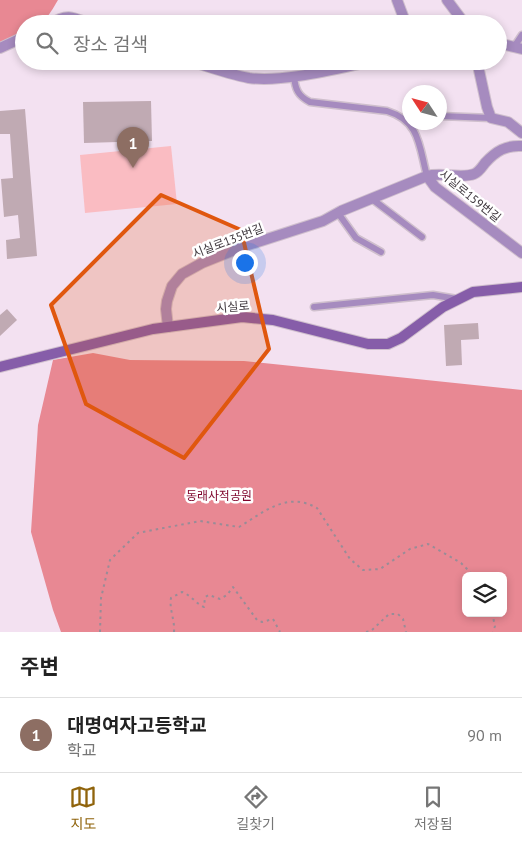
<!DOCTYPE html>
<html lang="ko">
<meta charset="utf-8">
<style>
:root{--surface:#fff;--page:#f6f6f6;--text:#222;--muted:#767676;--line:#e0e0e0;--accent:#90640c}
body{margin:0;font-family:"PT Sans","Noto Sans KR",sans-serif;background:var(--page);color:var(--text)}
.controls{position:absolute;right:15px;bottom:15px;display:grid;overflow:hidden;border-radius:8px;box-shadow:0 2px 8px #0003}
.controls button{width:45px;height:45px;display:grid;place-items:center;padding:0;border:0;border-bottom:1px solid var(--line);background:var(--surface);color:var(--text);font:25px sans-serif}
.compass{position:absolute;left:402px;top:85px;width:45px;height:45px;border-radius:50%;background:var(--surface);box-shadow:0 2px 8px #0003;rotate:306deg}
.you{position:absolute;left:244px;top:262px;width:18px;height:18px;margin:-12px;border:4px solid #fff;border-radius:50%;background:#1a73e8;box-shadow:0 0 0 8px #1a73e833}
.badge{display:grid;place-items:center;width:32px;height:32px;border-radius:50%;background:var(--accent);color:#fff;font-size:16px;font-weight:700}
.pin{position:absolute;translate:-50% -41px;filter:drop-shadow(0 1px 2px #0008)}
.pin::after{content:'';position:absolute;top:26px;width:18px;height:15px;background:inherit;clip-path:polygon(0 0,100% 0,50% 100%)}
.list{margin:0;padding:0;list-style:none}
h2{display:flex;justify-content:space-between;align-items:center;height:65px;margin:0;padding:0 20px;font-size:21px}
h2 small{font-size:16px;font-weight:400;color:var(--muted)}
.list li{display:grid;grid-template-columns:32px 1fr auto;gap:15px;align-items:center;box-sizing:border-box;height:75px;padding:0 20px;border-top:1px solid var(--line)}
.list b{display:block;font-size:19px;white-space:nowrap}
.list p{margin:0;font-size:16px;white-space:nowrap;color:var(--muted)}
.list em{font-size:16px;font-style:normal;color:var(--muted)}
.icon{flex:none;width:28px;height:28px;fill:none;stroke:currentColor;stroke-width:2;stroke-linecap:round;stroke-linejoin:round}
.map{position:relative;flex:none;width:522px;height:632px;overflow:hidden}
.search{position:absolute;background:var(--surface);box-shadow:0 2px 8px #0003;left:15px;right:15px;top:15px;height:55px;display:flex;align-items:center;gap:12px;box-sizing:border-box;padding:0 18px;border-radius:28px;color:var(--muted);font-size:19px}
.sheet{height:140px;background:var(--surface)}
nav{display:flex;justify-content:space-around;align-items:center;box-sizing:border-box;height:70px;border-top:1px solid var(--line);background:var(--surface);font-size:14px;color:var(--muted)}
nav a{display:grid;justify-items:center;gap:2px}
nav .on{color:var(--accent)}
.map>svg:first-child{display:block}
</style>
<div class="map">
<svg width="522" height="632" viewBox="0 0 522 632">
<rect width="100%" height="100%" fill="#f3e1f1"/>
<path fill="#fabcc2" d="M 171,146 L 177,204 L 85,213 L 80,155 Z"/>
<g fill="#e88893" fill-rule="evenodd">
<path d="M 0,0 L 58,0 C 47,18 46,24 24,24 L 24,31 L 0,44 Z"/>
<path d="M 93,353 L 130,360 L 244,361 L 522,390 L 522,632 L 61,632 L 53,610 L 31,532 L 38,425 L 53,360 ZM 466,576 L 503,576 L 503,613 L 466,613 Z"/>
</g>
<g fill="#c0aab3">
<path d="M 151,101 L 152,141 L 84,143 L 83,102 Z"/>
<path d="M 25,109 L 37,256 L 7,259 L 6,240 L 20,238 L 18,215 L 4,217 L 1,179 L 13,178 L 10,134 L 0,134 L 0,111 Z"/>
<path d="M 7,309 L 17,320 L 0,336 L 0,315 Z"/>
<path d="M 478,323 L 479,339 L 461,340 L 462,365 L 446,366 L 444,325 Z"/>
</g>
<g fill="none" stroke-linecap="round" stroke-linejoin="round">
<g stroke="#cfbfcd" stroke-width="9">
<g id="lane">
<path d="M 514,47 L 522,35"/>
<path d="M 294,76 C 295,89 298,96 310,102 L 387,111 C 420,121 419,146 427,176"/>
<path d="M 440,116 L 491,118"/>
<path d="M 372,199 L 422,237"/>
<path d="M 338,213 L 356,238 L 381,252"/>
<path d="M 314,307 L 433,295 L 457,299"/>
</g>
</g>
<g stroke="#cfbfcd" stroke-width="12">
<g id="street">
<path d="M 397,0 L 406,24"/>
<path d="M 447,0 L 465,24"/>
<path d="M 51,24 C 66,13 73,17 90,24"/>
<path d="M 498,43 L 522,49"/>
<path d="M 0,48 L 24,37"/>
<path d="M 190,61 C 209,67 229,74 249,78 C 283,83 339,68 373,61"/>
<path d="M 477,61 L 487,107 L 491,118 L 508,122 L 522,133"/>
<path d="M 427,176 L 435,187 L 522,253"/>
<path d="M 168,327 L 166,309 L 167,301 L 172,286 L 182,274 L 202,263 L 242,247 L 323,221 L 341,211 L 427,176 C 442,172 461,179 474,174 C 479,172 482,167 485,163 C 496,151 506,145 522,146"/>
</g>
</g>
<g stroke="#cfbfcd" stroke-width="12">
<path id="secondary" d="M 0,367 L 153,329 L 242,317 L 273,320 L 368,344 L 388,344 L 401,338 L 443,307 L 473,292 L 522,287"/>
</g>
<g stroke="#998c97" stroke-width="2" stroke-dasharray="2.5 4" stroke-linecap="butt">
<path d="M 492,613 L 495,626 L 493,632"/>
<path d="M 100,632 L 101,598 L 110,560 L 138,533 L 200,521 L 239,527 C 264,512 287,491 317,508 L 350,559 L 363,570 L 380,569 L 410,549 L 428,544 L 461,563 L 474,576"/>
<path d="M 174,632 C 175,620 169,609 171,598 L 182,592 C 191,595 195,603 204,607 L 205,597 L 209,595 L 220,599 L 227,595 L 233,587 L 257,620 L 262,622 L 273,619 L 280,632"/>
<path d="M 366,632 L 371,631 L 389,614 L 398,614 L 403,619 L 406,632"/>
</g>
<use href="#lane" stroke="#a68bbf" stroke-width="6"/>
<use href="#street" stroke="#a68bbf" stroke-width="10"/>
<use href="#secondary" stroke="#865da9" stroke-width="10"/>
</g>
<path fill="#e0570e" fill-opacity="0.2" stroke="#e0570e" stroke-width="4" stroke-linejoin="round" d="M 161,195 L 241,230 L 269,349 L 184,458 L 86,404 L 51,305 Z"/>
<g text-anchor="middle" stroke-width="5" stroke-linejoin="round" paint-order="stroke">
<g font-size="12" fill="#3f383e" stroke="#fff">
<text transform="translate(470 196) rotate(39)" y="4">시실로159번길</text>
<text transform="translate(228 241) rotate(-21)" y="4">시실로135번길</text>
<text transform="translate(233 307) rotate(-5)" y="4">시실로</text>
</g>
<g font-size="12" fill="#7e042b" stroke="#fff">
<text x="219" y="500">동래사적공원</text>
</g>
</g>
</svg>
<div class="controls">
<button><svg class="icon" aria-label="layers" viewBox="0 0 24 24"><path d="M12 4l9 5-9 5-9-5zM3 14l9 5 9-5"/></svg></button>
</div>
<svg class="compass" viewBox="-18 -18 36 36"><path d="M0-13l5 13h-10z" fill="#e53935"/><path d="M0 13l5-13h-10z" fill="#767676"/></svg>
<div class="you"></div>
<div class="pin badge" style="left:133px;top:168px;background:#8d6e63">1</div>
<div class="search"><svg class="icon" aria-label="search" viewBox="0 0 24 24"><circle cx="10" cy="10" r="6"/><path d="M15 15l6 6"/></svg>장소 검색</div>
</div>
<section class="sheet">
<h2>주변<small></small></h2>
<ul class="list">
<li><span class="badge" style="background:#8d6e63">1</span><div><b>대명여자고등학교</b><p>학교</p></div><em>90 m</em></li>
</ul>
</section>
<nav>
<a class="on"><svg class="icon" aria-label="map" viewBox="0 0 24 24"><path d="M3 6l6-2 6 2 6-2v14l-6 2-6-2-6 2zM9 4v14M15 6v14"/></svg>지도</a>
<a><svg class="icon" aria-label="directions" viewBox="0 0 24 24"><path d="M12 3l9 9-9 9-9-9zM9 14v-3h6M13 9l2 2-2 2"/></svg>길찾기</a>
<a><svg class="icon" aria-label="saved" viewBox="0 0 24 24"><path d="M7 4h10v16l-5-4-5 4z"/></svg>저장됨</a>
</nav>
